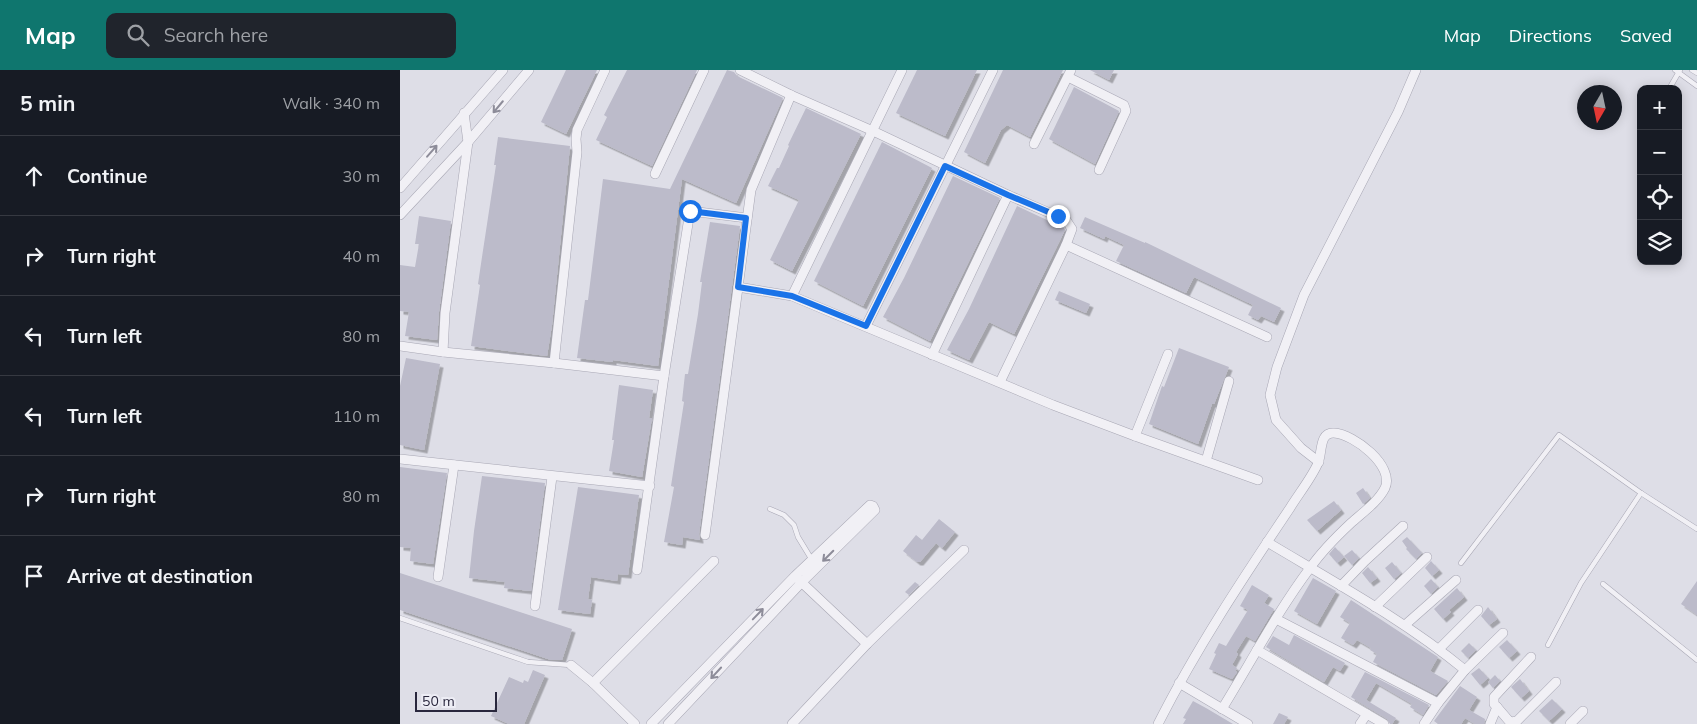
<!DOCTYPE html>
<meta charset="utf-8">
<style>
:root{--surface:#171b24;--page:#20242c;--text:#f1f3f6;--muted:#9ea1a6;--line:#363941;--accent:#0f766e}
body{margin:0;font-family:Mulish,sans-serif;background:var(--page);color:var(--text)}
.controls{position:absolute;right:15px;top:15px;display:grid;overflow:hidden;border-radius:10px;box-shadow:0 2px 12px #0003}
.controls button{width:45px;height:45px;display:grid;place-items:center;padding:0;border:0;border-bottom:1px solid var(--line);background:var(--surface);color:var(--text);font:25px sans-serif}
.compass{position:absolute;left:1177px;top:15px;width:45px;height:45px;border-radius:50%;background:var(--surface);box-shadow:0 2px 12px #0003;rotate:189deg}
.scale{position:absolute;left:15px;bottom:12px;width:82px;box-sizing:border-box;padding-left:5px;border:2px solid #29273d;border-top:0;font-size:14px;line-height:18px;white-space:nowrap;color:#29273d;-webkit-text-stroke:4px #ededf5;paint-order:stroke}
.stop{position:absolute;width:15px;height:15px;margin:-11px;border:4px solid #1a73e8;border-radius:50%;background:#fff}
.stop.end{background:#1a73e8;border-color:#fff;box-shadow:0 1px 5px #0008}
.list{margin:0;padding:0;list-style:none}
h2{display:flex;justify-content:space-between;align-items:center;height:65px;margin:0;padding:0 20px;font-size:21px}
h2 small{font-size:16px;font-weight:400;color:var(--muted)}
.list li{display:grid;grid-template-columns:32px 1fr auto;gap:15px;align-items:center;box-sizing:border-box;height:80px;padding:0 20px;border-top:1px solid var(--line)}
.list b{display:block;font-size:19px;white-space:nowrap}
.list em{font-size:16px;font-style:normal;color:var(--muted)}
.icon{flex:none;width:28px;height:28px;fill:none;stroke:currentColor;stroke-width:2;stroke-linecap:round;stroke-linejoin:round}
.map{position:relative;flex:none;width:1297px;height:654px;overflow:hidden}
header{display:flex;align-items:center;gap:30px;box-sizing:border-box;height:70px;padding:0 25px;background:var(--accent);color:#fff}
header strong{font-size:24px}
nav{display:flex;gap:28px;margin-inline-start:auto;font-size:18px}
.search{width:350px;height:45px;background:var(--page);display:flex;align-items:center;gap:12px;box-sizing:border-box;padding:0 18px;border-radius:10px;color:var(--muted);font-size:19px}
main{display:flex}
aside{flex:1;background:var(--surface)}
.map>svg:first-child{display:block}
</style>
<header>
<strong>Map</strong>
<div class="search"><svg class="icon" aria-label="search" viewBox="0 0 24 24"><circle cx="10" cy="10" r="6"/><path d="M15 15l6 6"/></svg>Search here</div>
<nav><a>Map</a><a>Directions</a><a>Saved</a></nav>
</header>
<main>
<aside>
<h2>5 min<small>Walk · 340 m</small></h2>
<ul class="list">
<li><svg class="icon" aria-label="ahead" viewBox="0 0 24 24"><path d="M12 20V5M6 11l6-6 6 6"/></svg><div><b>Continue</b></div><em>30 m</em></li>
<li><svg class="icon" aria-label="right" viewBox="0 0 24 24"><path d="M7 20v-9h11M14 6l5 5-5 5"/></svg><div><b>Turn right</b></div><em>40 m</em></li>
<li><svg class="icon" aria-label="left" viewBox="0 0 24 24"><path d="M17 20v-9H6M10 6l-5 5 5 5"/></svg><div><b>Turn left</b></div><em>80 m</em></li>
<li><svg class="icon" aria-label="left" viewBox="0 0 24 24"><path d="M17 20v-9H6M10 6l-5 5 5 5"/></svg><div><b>Turn left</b></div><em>110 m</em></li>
<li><svg class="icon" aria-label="right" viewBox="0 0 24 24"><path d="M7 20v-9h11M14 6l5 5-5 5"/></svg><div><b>Turn right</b></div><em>80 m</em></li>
<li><svg class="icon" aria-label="arrive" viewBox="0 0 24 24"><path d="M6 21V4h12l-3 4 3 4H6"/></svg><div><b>Arrive at destination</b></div></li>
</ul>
</aside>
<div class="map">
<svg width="1297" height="654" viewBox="0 0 1297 654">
<defs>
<filter id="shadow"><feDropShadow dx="3.5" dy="3.5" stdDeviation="0" flood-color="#0004"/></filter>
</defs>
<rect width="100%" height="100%" fill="#dedee7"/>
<g fill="#bcbbca" filter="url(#shadow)">
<path d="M 166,0 L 197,0 L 166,64 L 141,52 Z"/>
<path d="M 227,0 L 297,0 L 252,96 L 196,70 L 207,47 L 204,45 Z"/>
<path d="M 327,0 L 334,2 L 337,6 L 383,28 L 336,133 L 282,109 L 258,296 L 213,290 L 213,292 L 177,288 L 185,230 L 188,230 L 203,109 L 270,119 Z"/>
<path d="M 517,0 L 577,0 L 545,66 L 496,43 Z"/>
<path d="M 603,0 L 663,0 L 630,67 L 607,55 L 601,60 L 585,93 L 564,82 Z"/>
<path d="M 690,0 L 714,0 L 709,10 Z"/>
<path d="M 674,17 L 719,41 L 695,94 L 649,69 Z"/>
<path d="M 406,38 L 461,64 L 392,201 L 370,190 L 399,130 L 368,116 L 377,98 L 379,98 L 389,76 L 388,75 Z"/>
<path d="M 98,67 L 170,76 L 152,255 L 147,286 L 71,276 L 80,215 L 78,214 L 82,187 L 96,95 L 94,95 Z"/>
<path d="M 482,72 L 532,98 L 463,236 L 414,211 Z"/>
<path d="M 553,106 L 600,128 L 530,271 L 483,247 L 504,208 Z"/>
<path d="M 617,136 L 664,158 L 665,160 L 614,264 L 589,252 L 569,290 L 547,280 L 569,239 Z"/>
<path d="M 19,146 L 51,151 L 39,242 L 37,270 L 5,266 L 9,242 L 0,241 L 0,195 L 15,197 L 19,174 L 15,174 Z"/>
<path d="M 685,147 L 745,173 L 745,172 L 881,238 L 874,252 L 861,246 L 858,250 L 848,245 L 853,235 L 794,207 L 786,223 L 716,191 L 724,175 L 705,166 L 704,169 L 680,158 Z"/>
<path d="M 310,152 L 340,156 L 299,464 L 300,470 L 283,467 L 282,475 L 264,472 L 274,417 L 271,416 L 284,332 L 282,331 L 285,304 L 288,304 L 298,244 L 302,212 L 300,212 Z"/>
<path d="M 659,221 L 690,234 L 686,243 L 655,230 Z"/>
<path d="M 779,278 L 829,297 L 814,334 L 812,334 L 798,374 L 749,354 L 762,316 L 764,317 Z"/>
<path d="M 6,288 L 40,294 L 24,380 L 0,375 L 0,316 Z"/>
<path d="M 219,315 L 253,320 L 249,348 L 252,348 L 242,407 L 209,401 L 214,370 L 212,370 Z"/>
<path d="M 0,397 L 47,403 L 33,494 L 10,491 L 11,478 L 0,477 Z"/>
<path d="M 82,406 L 145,413 L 131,521 L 104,518 L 105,512 L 69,508 L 74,461 Z"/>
<path d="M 178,417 L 239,425 L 228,505 L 218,504 L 217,511 L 191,507 L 188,529 L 192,530 L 190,544 L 158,540 Z"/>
<path d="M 963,418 L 970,428 L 963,434 L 956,423 Z"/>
<path d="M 934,431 L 941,440 L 917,461 L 907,450 Z"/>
<path d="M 539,449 L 555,462 L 542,478 L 536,473 L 520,492 L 517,492 L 503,481 L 516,465 L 522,470 Z"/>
<path d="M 1007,467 L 1022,483 L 1016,489 L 1006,479 L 1007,478 L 1002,471 Z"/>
<path d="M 935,477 L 944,487 L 937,493 L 929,484 Z"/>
<path d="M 952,480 L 959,488 L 952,495 L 944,486 Z"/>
<path d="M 1031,491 L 1039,500 L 1032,506 L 1025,498 Z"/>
<path d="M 992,492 L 1001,503 L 994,509 L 985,498 Z"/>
<path d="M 968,497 L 977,508 L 970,513 L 962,503 Z"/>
<path d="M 0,503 L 172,559 L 162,590 L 151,590 L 0,540 Z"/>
<path d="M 913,508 L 936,521 L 917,554 L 894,541 Z"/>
<path d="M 1031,509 L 1038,517 L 1031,524 L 1024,516 Z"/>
<path d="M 1297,511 L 1297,545 L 1281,534 Z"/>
<path d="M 515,512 L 519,515 L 509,525 L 505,522 Z"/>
<path d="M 852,515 L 869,525 L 864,533 L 874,539 L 855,571 L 846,566 L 836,582 L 838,584 L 832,595 L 837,598 L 835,601 L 837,602 L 832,609 L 809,599 L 816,584 L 814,583 L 819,573 L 826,576 L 848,540 L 840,536 Z"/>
<path d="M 1057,518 L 1064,527 L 1049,540 L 1051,542 L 1043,549 L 1034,539 Z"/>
<path d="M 951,530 L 1038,587 L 1030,601 L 1048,611 L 1036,625 L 973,592 L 977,584 L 970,580 L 971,578 L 957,570 L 953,575 L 941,568 L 950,553 L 940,547 Z"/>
<path d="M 1088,537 L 1097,549 L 1089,555 L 1081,546 Z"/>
<path d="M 894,565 L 945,593 L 940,601 L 933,597 L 924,612 L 866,577 L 873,566 L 889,575 Z"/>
<path d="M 1107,570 L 1117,581 L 1109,588 L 1099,577 Z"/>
<path d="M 1069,573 L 1076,580 L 1068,588 L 1061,581 Z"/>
<path d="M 1079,598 L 1088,608 L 1080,615 L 1071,604 Z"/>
<path d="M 133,600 L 145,605 L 124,654 L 109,654 L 91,646 L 109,607 L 123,613 L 124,610 L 128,612 Z"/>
<path d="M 965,602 L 1029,635 L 1023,645 L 1010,637 L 1012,634 L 976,613 L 966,630 L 996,648 L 992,654 L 990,654 L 987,649 L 951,627 Z"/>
<path d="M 1095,605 L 1100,611 L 1093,618 L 1088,612 Z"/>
<path d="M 1120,609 L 1129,621 L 1121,628 L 1111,617 Z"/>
<path d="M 1060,616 L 1077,627 L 1069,640 L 1085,649 L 1084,654 L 1075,654 L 1065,648 L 1061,654 L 1038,654 L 1034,651 Z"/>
<path d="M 1152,629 L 1162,639 L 1149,651 L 1139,641 Z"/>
<path d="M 793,631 L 806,638 L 833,654 L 783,654 L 786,649 L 783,648 Z"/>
<path d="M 879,643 L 888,647 L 884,654 L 873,654 Z"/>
</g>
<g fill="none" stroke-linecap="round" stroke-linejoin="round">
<g stroke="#a8a7b4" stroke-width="5.5">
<g id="lane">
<path d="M 1275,0 L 1297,16"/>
<path d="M 1292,0 L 1297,3"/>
<path d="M 1269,19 L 1280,0"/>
<path d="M 370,439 L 384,445 L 394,455 L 398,467 L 412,490"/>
<path d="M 1061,493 L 1159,365 L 1241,423 L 1297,459"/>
<path d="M 1203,514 L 1297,590"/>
<path d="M 0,548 L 128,592 L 171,595"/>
<path d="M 1148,575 L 1181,513 L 1241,423"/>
</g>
</g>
<g stroke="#a8a7b4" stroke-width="10">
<g id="street">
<path d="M 340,0 L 391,25 L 473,61 L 608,125 L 666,150 L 672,159 L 666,175 L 600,312"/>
<path d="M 668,7 L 724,35 L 726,41 L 699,100"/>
<path d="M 634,74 L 671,0"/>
<path d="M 255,104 L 304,0"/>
<path d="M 0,118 L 103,0"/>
<path d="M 0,145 L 68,72 L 129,0"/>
<path d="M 666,175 L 867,267"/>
<path d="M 338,217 L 392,226 L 653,335 L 735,366 L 858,410"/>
<path d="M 392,226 L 502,0"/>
<path d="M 466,256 L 593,0"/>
<path d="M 0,276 L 43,282 L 154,293 L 264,306"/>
<path d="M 43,282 L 45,243 L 68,72 L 64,43"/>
<path d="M 532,285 L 608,125"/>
<path d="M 154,293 L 177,82 L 176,69 L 177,60 L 205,0"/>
<path d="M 735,366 L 768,284"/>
<path d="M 0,389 L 250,416"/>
<path d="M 806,391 L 829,311"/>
<path d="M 919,392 L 901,378 L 876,350 L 870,325 L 877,297 L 904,225 L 998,42 L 1016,0"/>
<path d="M 305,465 L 351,120 L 391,25"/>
<path d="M 867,472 C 934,512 1004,550 1065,600"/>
<path d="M 237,500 L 264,306 L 290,141 L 347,148"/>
<path d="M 38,507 L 54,395"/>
<path d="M 398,509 L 467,574"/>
<path d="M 941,516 L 965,491 L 1003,456"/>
<path d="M 135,536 L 152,407"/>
<path d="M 975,537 L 1027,487"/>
<path d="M 876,549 L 1038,633"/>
<path d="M 1005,555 L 1056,510"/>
<path d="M 1039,579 L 1078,540"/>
<path d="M 857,580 L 984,654"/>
<path d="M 171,595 L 193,613 L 235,654"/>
<path d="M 193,613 L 314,491"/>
<path d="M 779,613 L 848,654"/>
<path d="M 1097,637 L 1109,651 L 1112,652 L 1117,651 L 1156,612"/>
<path d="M 251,654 L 395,506 L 470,435 L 473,436 L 475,440 L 402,512 L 268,654"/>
<path d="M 392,654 L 467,574 L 564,480"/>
<path d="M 758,654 C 796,579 843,508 890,438 C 897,426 916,402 919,390 C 922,380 920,362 934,363 C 954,364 995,396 985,418 C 978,432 962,443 951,453 C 936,467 922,481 910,498 C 877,542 851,592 822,639"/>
<path d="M 960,654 L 967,644"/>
<path d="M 1024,654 L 1038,633 L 1065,600 L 1103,563"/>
<path d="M 1090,654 L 1097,637 L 1094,634 L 1094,627 L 1131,587"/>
<path d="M 1170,654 L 1183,641"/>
</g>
</g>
<use href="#lane" stroke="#f1f0f5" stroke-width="4.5"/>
<use href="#street" stroke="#f1f0f5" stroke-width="9"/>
</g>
<defs><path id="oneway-shaft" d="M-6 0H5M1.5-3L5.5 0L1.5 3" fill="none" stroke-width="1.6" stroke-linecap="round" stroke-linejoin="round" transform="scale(1.25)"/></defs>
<g stroke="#8d8c99">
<use href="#oneway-shaft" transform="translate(98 37) rotate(130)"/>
<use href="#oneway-shaft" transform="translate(32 81) rotate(-49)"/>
<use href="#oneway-shaft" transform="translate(428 486) rotate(135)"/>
<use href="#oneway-shaft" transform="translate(358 544) rotate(-46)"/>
<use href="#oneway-shaft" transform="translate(316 603) rotate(133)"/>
</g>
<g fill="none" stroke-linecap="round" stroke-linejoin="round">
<path stroke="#1a73e8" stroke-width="6" d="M 290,141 L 346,148 L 338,217 L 392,226 L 466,256 L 545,96 L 608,125 L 658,146"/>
</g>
</svg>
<div class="controls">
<button>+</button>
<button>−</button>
<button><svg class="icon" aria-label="locate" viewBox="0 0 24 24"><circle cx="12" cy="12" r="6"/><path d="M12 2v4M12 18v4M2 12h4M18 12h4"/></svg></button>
<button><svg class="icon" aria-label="layers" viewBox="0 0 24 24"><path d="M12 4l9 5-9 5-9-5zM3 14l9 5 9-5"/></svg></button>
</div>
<svg class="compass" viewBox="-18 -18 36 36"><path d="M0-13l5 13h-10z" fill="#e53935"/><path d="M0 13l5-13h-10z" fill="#9ea1a6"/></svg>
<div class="scale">50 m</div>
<div class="stop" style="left:290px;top:141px"></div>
<div class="stop end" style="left:658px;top:146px"></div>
</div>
</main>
